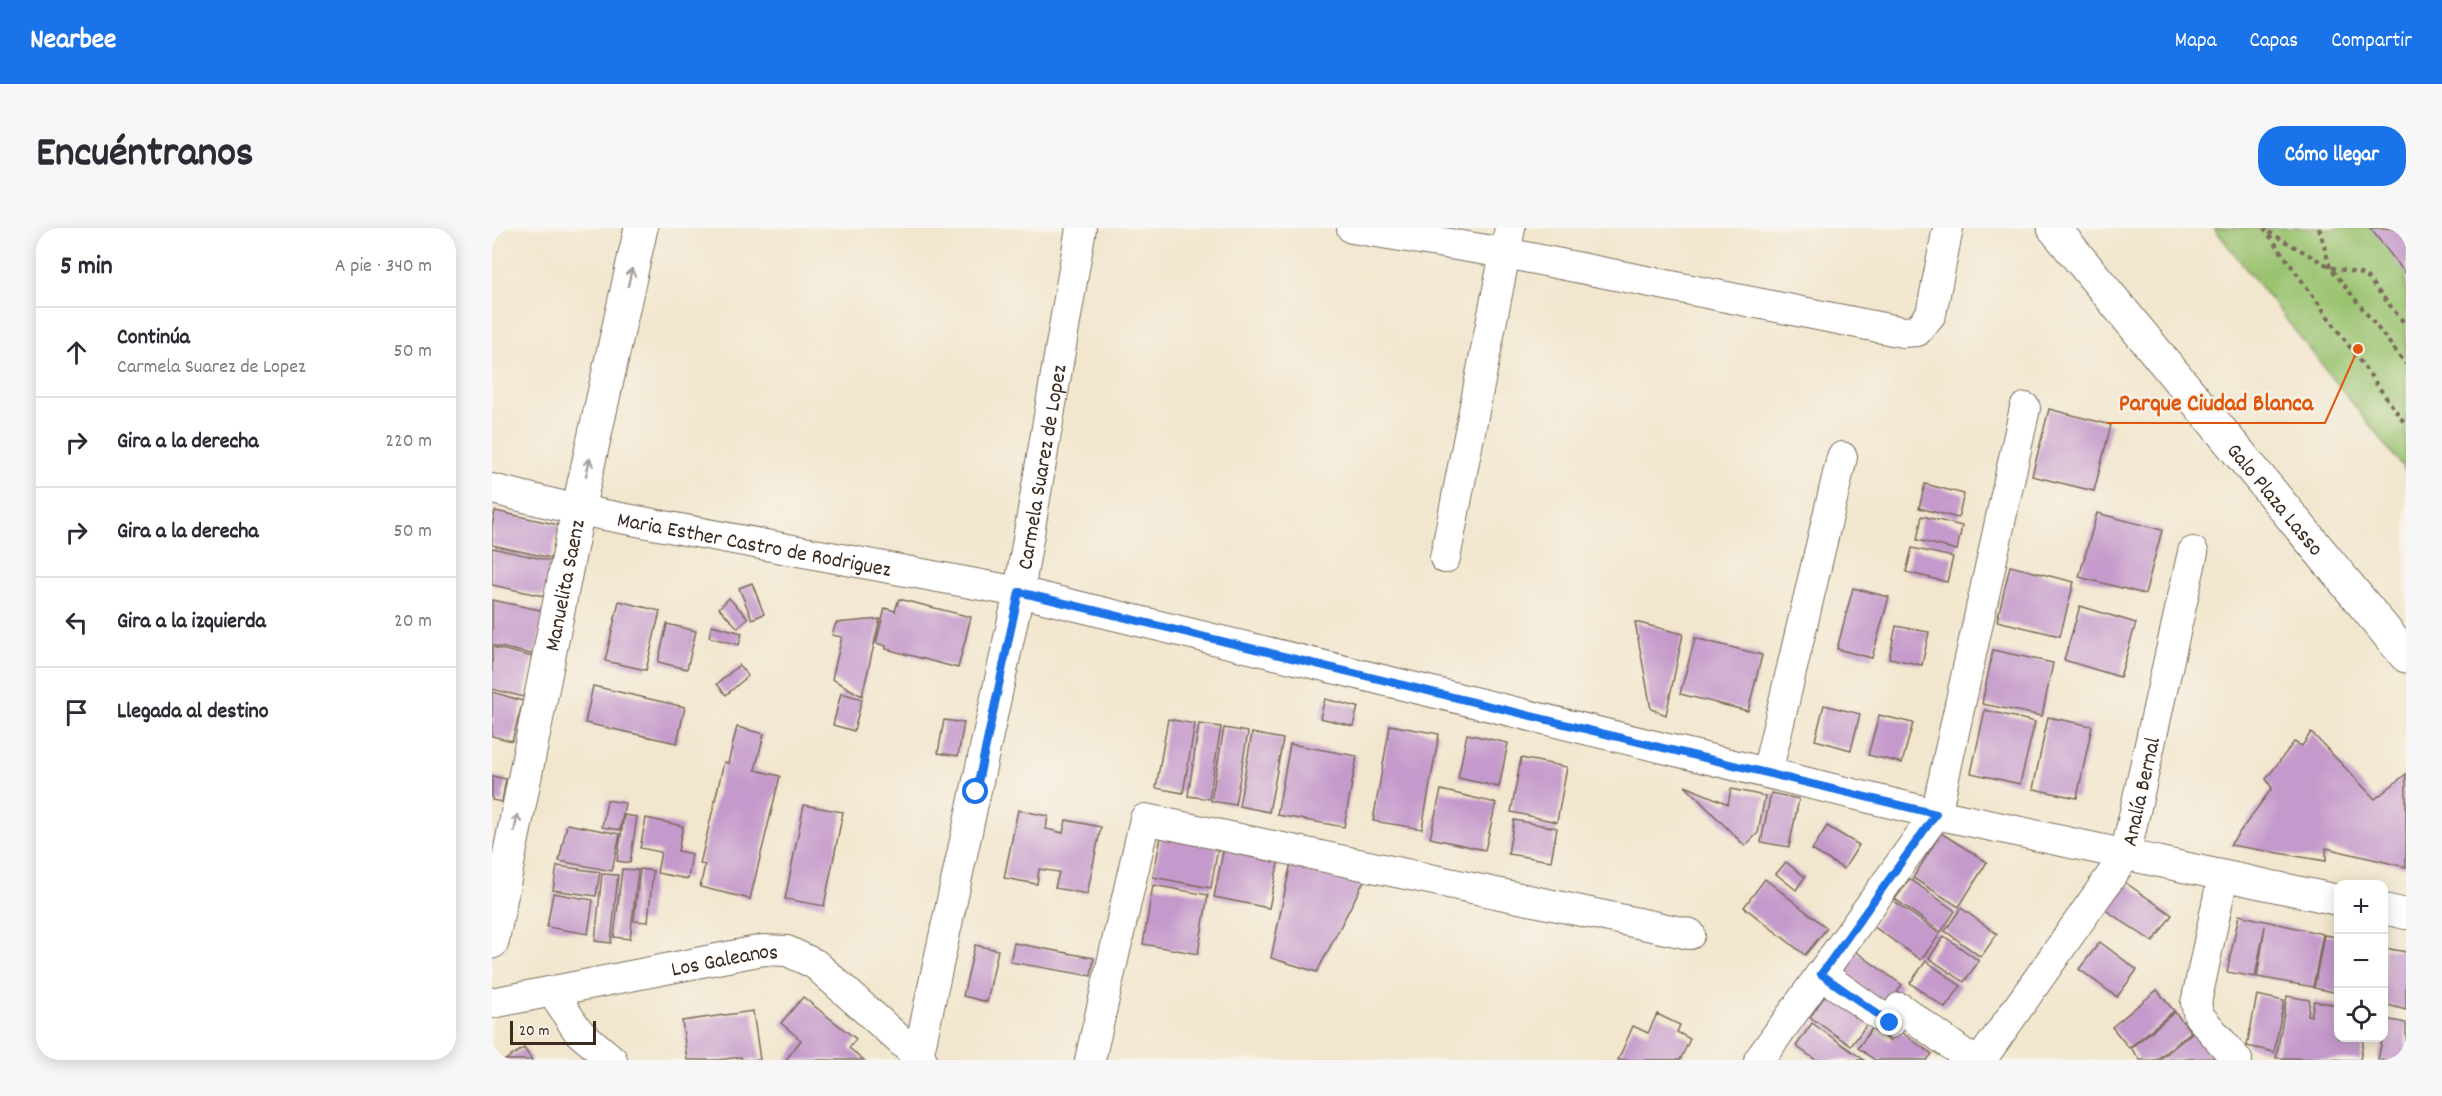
<!DOCTYPE html>
<html lang="es">
<meta charset="utf-8">
<style>
:root{--surface:#fff;--page:#f7f7f7;--text:#2b2b33;--muted:#7c7c81;--line:#e1e1e2;--accent:#1a73e8}
body{margin:0;font-family:Dekko,sans-serif;background:var(--page);color:var(--text)}
.controls{position:absolute;right:18px;bottom:18px;display:grid;overflow:hidden;border-radius:12px;box-shadow:0 3px 15px #0003}
.controls button{width:54px;height:54px;display:grid;place-items:center;padding:0;border:0;border-bottom:2px solid var(--line);background:var(--surface);color:var(--text);font:30px sans-serif}
.scale{position:absolute;left:18px;bottom:15px;width:86px;box-sizing:border-box;padding-left:6px;border:3px solid #3b2a1e;border-top:0;font-size:16px;line-height:21px;white-space:nowrap;color:#3b2a1e;-webkit-text-stroke:4px #f7f3e8;paint-order:stroke}
.stop{position:absolute;width:18px;height:18px;margin:-14px;border:4px solid #1a73e8;border-radius:50%;background:#fff}
.stop.end{background:#1a73e8;border-color:#fff;box-shadow:0 2px 6px #0008}
.list{margin:0;padding:0;list-style:none}
h2{display:flex;justify-content:space-between;align-items:center;height:78px;margin:0;padding:0 24px;font-size:26px}
h2 small{font-size:20px;font-weight:400;color:var(--muted)}
.list li{display:grid;grid-template-columns:39px 1fr auto;gap:18px;align-items:center;box-sizing:border-box;height:90px;padding:0 24px;border-top:2px solid var(--line)}
.list b{display:block;font-size:22px;white-space:nowrap}
.list p{margin:0;font-size:20px;white-space:nowrap;color:var(--muted)}
.list em{font-size:20px;font-style:normal;color:var(--muted)}
.icon{flex:none;width:33px;height:33px;fill:none;stroke:currentColor;stroke-width:2;stroke-linecap:round;stroke-linejoin:round}
.map{position:relative;flex:none;width:1914px;height:832px;overflow:hidden;border-radius:24px}
header{display:flex;align-items:center;gap:36px;box-sizing:border-box;height:84px;padding:0 30px;background:var(--accent);color:#fff}
header strong{font-size:28px}
nav{display:flex;gap:33px;margin-inline-start:auto;font-size:21px}
.intro{display:flex;align-items:center;justify-content:space-between;box-sizing:border-box;height:144px;padding:0 36px}
h1{margin:0;font-size:42px}
.button{padding:15px 27px;border-radius:24px;background:var(--accent);color:#fff;font-size:21px;font-weight:700}
main{display:flex;gap:36px;padding:0 36px}
aside{flex:1;background:var(--surface);border-radius:24px;box-shadow:0 3px 15px #0003}
.map>svg:first-child{display:block}
</style>
<header>
<strong>Nearbee</strong>
<nav><a>Mapa</a><a>Capas</a><a>Compartir</a></nav>
</header>
<div class="intro"><h1>Encuéntranos</h1><a class="button">Cómo llegar</a></div>
<main>
<aside>
<h2>5 min<small>A pie · 340 m</small></h2>
<ul class="list">
<li><svg class="icon" aria-label="ahead" viewBox="0 0 24 24"><path d="M12 20V5M6 11l6-6 6 6"/></svg><div><b>Continúa</b><p>Carmela Suarez de Lopez</p></div><em>50 m</em></li>
<li><svg class="icon" aria-label="right" viewBox="0 0 24 24"><path d="M7 20v-9h11M14 6l5 5-5 5"/></svg><div><b>Gira a la derecha</b></div><em>220 m</em></li>
<li><svg class="icon" aria-label="right" viewBox="0 0 24 24"><path d="M7 20v-9h11M14 6l5 5-5 5"/></svg><div><b>Gira a la derecha</b></div><em>50 m</em></li>
<li><svg class="icon" aria-label="left" viewBox="0 0 24 24"><path d="M17 20v-9H6M10 6l-5 5 5 5"/></svg><div><b>Gira a la izquierda</b></div><em>20 m</em></li>
<li><svg class="icon" aria-label="arrive" viewBox="0 0 24 24"><path d="M6 21V4h12l-3 4 3 4H6"/></svg><div><b>Llegada al destino</b></div></li>
</ul>
</aside>
<div class="map">
<svg width="1914" height="832" viewBox="0 0 1914 832">
<rect width="100%" height="100%" fill="#f7f3e8"/>
<filter id="ink" filterUnits="userSpaceOnUse"><feTurbulence type="fractalNoise" baseFrequency=".0167" numOctaves="2"/><feDisplacementMap in="SourceGraphic" scale="12" xChannelSelector="R" yChannelSelector="G"/><feConvolveMatrix kernelMatrix="1 2 1 2 8 2 1 2 1" color-interpolation-filters="sRGB"/></filter>
<filter id="wash" filterUnits="userSpaceOnUse"><feTurbulence type="fractalNoise" baseFrequency=".008" numOctaves="4" result="noise"/><feDisplacementMap in="SourceGraphic" scale="24" xChannelSelector="R" yChannelSelector="G"/><feGaussianBlur stdDeviation="1.35" result="paint"/><feColorMatrix in="noise" values="0 0 0 0 0 0 0 0 0 0 0 0 0 0 0 0 0 1.4 0 .05"/><feComposite in="paint" operator="in"/></filter>
<g filter="url(#wash)">
<rect width="100%" height="100%" fill="#f2e6ce"/>
<path fill="#9ac36f" stroke="#6a7646" stroke-width="1.5" d="M 1722,0 L 1914,0 L 1914,243 Z"/>
<g id="blocks">
<g fill="#c499cb">
<path d="M 1878,0 L 1914,0 L 1914,46 Z"/>
<path d="M 1557,181 L 1619,197 L 1602,263 L 1540,248 Z"/>
<path d="M 1433,256 L 1472,266 L 1466,290 L 1427,280 Z"/>
<path d="M 3,283 L 67,297 L 59,330 L 0,317 L 0,298 Z"/>
<path d="M 1605,285 L 1670,302 L 1653,366 L 1587,349 Z"/>
<path d="M 1430,288 L 1470,298 L 1465,322 L 1425,312 Z"/>
<path d="M 0,320 L 60,333 L 52,368 L 0,357 Z"/>
<path d="M 1420,320 L 1461,329 L 1455,354 L 1414,344 Z"/>
<path d="M 1518,338 L 1582,354 L 1568,408 L 1505,393 Z"/>
<path d="M 260,355 L 272,386 L 260,391 L 247,360 Z"/>
<path d="M 1361,360 L 1397,369 L 1380,430 L 1345,421 Z"/>
<path d="M 237,370 L 256,390 L 246,400 L 227,380 Z"/>
<path d="M 407,371 L 479,389 L 466,440 L 394,421 L 394,418 L 384,415 L 393,380 L 403,383 Z"/>
<path d="M 0,372 L 53,383 L 43,427 L 0,417 Z"/>
<path d="M 127,373 L 168,383 L 154,442 L 113,433 Z"/>
<path d="M 1588,378 L 1644,395 L 1628,449 L 1572,432 Z"/>
<path d="M 388,391 L 370,468 L 340,451 L 350,409 L 340,407 L 344,395 Z"/>
<path d="M 1143,394 L 1191,406 L 1174,487 L 1159,481 Z"/>
<path d="M 175,396 L 204,403 L 195,441 L 166,434 Z"/>
<path d="M 220,397 L 250,405 L 247,417 L 217,409 Z"/>
<path d="M 1404,398 L 1437,404 L 1430,437 L 1397,430 Z"/>
<path d="M 1203,410 L 1270,427 L 1256,483 L 1188,466 Z"/>
<path d="M 0,419 L 41,429 L 32,469 L 0,461 Z"/>
<path d="M 1501,422 L 1561,435 L 1550,488 L 1490,476 Z"/>
<path d="M 247,437 L 256,448 L 234,467 L 225,456 Z"/>
<path d="M 101,458 L 193,479 L 185,515 L 93,495 Z"/>
<path d="M 0,464 L 31,473 L 20,513 L 0,508 Z"/>
<path d="M 349,465 L 370,471 L 362,503 L 341,497 Z"/>
<path d="M 833,471 L 866,479 L 861,498 L 828,490 Z"/>
<path d="M 1332,477 L 1368,486 L 1359,522 L 1323,512 Z"/>
<path d="M 1493,482 L 1543,494 L 1528,556 L 1479,545 Z"/>
<path d="M 1387,487 L 1421,495 L 1410,535 L 1376,527 Z"/>
<path d="M 1556,489 L 1600,498 L 1585,570 L 1541,561 Z"/>
<path d="M 676,491 L 703,496 L 691,565 L 664,560 Z"/>
<path d="M 452,492 L 472,495 L 466,528 L 446,525 Z"/>
<path d="M 707,496 L 729,499 L 717,571 L 696,568 Z"/>
<path d="M 898,497 L 947,506 L 930,601 L 881,593 Z"/>
<path d="M 245,499 L 272,506 L 263,542 L 288,548 L 258,671 L 208,659 L 213,637 L 208,636 L 232,534 L 236,535 Z"/>
<path d="M 732,500 L 756,504 L 743,577 L 719,573 Z"/>
<path d="M 1819,504 L 1883,571 L 1914,546 L 1914,639 L 1834,620 L 1834,633 L 1738,617 L 1780,560 L 1774,551 L 1802,514 L 1810,518 Z"/>
<path d="M 760,505 L 791,511 L 777,584 L 747,578 Z"/>
<path d="M 975,506 L 1016,515 L 1007,559 L 966,550 Z"/>
<path d="M 798,516 L 865,528 L 852,599 L 785,587 Z"/>
<path d="M 1029,530 L 1075,539 L 1065,594 L 1019,584 Z"/>
<path d="M 0,548 L 14,551 L 10,574 L 0,572 Z"/>
<path d="M 1193,558 L 1236,576 L 1239,561 L 1273,568 L 1266,605 L 1253,618 Z"/>
<path d="M 949,562 L 1004,575 L 993,622 L 938,610 Z"/>
<path d="M 1279,565 L 1307,571 L 1297,619 L 1269,614 Z"/>
<path d="M 115,572 L 133,575 L 128,602 L 110,599 Z"/>
<path d="M 312,577 L 351,584 L 332,678 L 293,671 Z"/>
<path d="M 526,582 L 556,588 L 554,601 L 571,605 L 574,592 L 609,599 L 595,666 L 563,660 L 567,644 L 547,641 L 545,656 L 512,650 Z"/>
<path d="M 132,587 L 145,589 L 138,635 L 125,633 Z"/>
<path d="M 154,590 L 191,598 L 186,623 L 200,626 L 196,651 L 165,645 L 169,624 L 148,620 Z"/>
<path d="M 1022,592 L 1065,600 L 1059,633 L 1016,626 Z"/>
<path d="M 75,596 L 128,606 L 120,643 L 67,633 Z"/>
<path d="M 1335,598 L 1367,617 L 1352,641 L 1320,622 Z"/>
<path d="M 1449,605 L 1495,634 L 1467,679 L 1421,650 Z"/>
<path d="M 669,609 L 726,619 L 719,660 L 661,649 Z"/>
<path d="M 732,619 L 787,631 L 777,680 L 722,669 Z"/>
<path d="M 799,634 L 874,649 L 825,744 L 779,730 Z"/>
<path d="M 1294,634 L 1313,649 L 1304,662 L 1284,646 Z"/>
<path d="M 65,638 L 108,644 L 104,668 L 61,662 Z"/>
<path d="M 130,641 L 146,642 L 138,711 L 122,709 Z"/>
<path d="M 148,641 L 161,643 L 156,694 L 142,693 Z"/>
<path d="M 110,646 L 126,647 L 119,715 L 103,713 Z"/>
<path d="M 1273,651 L 1335,700 L 1313,727 L 1252,679 Z"/>
<path d="M 1418,651 L 1463,683 L 1449,704 L 1403,671 Z"/>
<path d="M 1631,653 L 1680,687 L 1661,714 L 1612,681 Z"/>
<path d="M 661,657 L 716,667 L 706,726 L 651,716 Z"/>
<path d="M 61,665 L 101,672 L 96,706 L 55,699 Z"/>
<path d="M 1400,672 L 1448,706 L 1429,732 L 1381,698 Z"/>
<path d="M 1469,680 L 1505,706 L 1489,729 L 1453,703 Z"/>
<path d="M 1747,687 L 1831,706 L 1821,759 L 1765,749 L 1773,698 L 1763,749 L 1735,744 Z"/>
<path d="M 1832,707 L 1846,709 L 1846,765 L 1822,760 Z"/>
<path d="M 1452,708 L 1487,733 L 1472,754 L 1437,730 Z"/>
<path d="M 1608,714 L 1645,742 L 1625,769 L 1587,741 Z"/>
<path d="M 522,715 L 602,730 L 599,748 L 518,734 Z"/>
<path d="M 483,717 L 506,722 L 495,774 L 471,768 Z"/>
<path d="M 1892,720 L 1914,724 L 1914,782 L 1892,776 Z"/>
<path d="M 1363,723 L 1410,757 L 1395,779 L 1348,745 Z"/>
<path d="M 1434,733 L 1469,758 L 1453,780 L 1418,755 Z"/>
<path d="M 1337,762 L 1378,792 L 1359,818 L 1318,789 Z"/>
<path d="M 1665,762 L 1682,783 L 1637,820 L 1620,799 Z"/>
<path d="M 1765,767 L 1792,773 L 1782,824 L 1755,818 Z"/>
<path d="M 1795,768 L 1818,772 L 1816,787 L 1819,788 L 1822,773 L 1846,777 L 1846,810 L 1872,810 L 1868,832 L 1784,830 Z"/>
<path d="M 311,769 L 364,811 L 357,820 L 372,832 L 294,832 L 309,812 L 289,795 Z"/>
<path d="M 261,783 L 268,832 L 250,832 L 249,829 L 225,832 L 195,832 L 190,793 Z"/>
<path d="M 1683,784 L 1699,804 L 1664,832 L 1648,832 L 1639,820 Z"/>
<path d="M 1165,786 L 1188,797 L 1185,804 L 1198,811 L 1188,832 L 1126,832 L 1141,798 L 1156,805 Z"/>
<path d="M 1894,791 L 1914,795 L 1914,832 L 1886,832 Z"/>
<path d="M 1320,795 L 1372,832 L 1324,832 L 1304,818 Z"/>
<path d="M 1380,800 L 1398,813 L 1406,802 L 1440,826 L 1435,832 L 1383,832 L 1366,820 Z"/>
<path d="M 1702,803 L 1725,830 L 1667,832 Z"/>
<path d="M 32,820 L 40,832 L 13,832 Z"/>
</g>
</g>
</g>
<g filter="url(#ink)">
<use href="#blocks" fill-opacity="0" stroke="#7b6c5c" stroke-width="1.5"/>
<g fill="none" stroke-linecap="round" stroke-linejoin="round">
<g stroke="#7b6c5c" stroke-width="32">
<g id="street">
<path d="M 860,0 L 1013,25 L 1411,104 L 1425,103 L 1439,86 L 1456,0"/>
<path id="s1" d="M 0,261 L 86,282 L 527,364 L 1444,586 L 1846,672"/>
<path d="M 953,330 L 1018,0"/>
<path d="M 1275,545 L 1350,229"/>
<path d="M 1731,648 L 1704,775 L 1707,788 L 1745,832"/>
<path d="M 1892,681 L 1914,686"/>
<path d="M 1329,746 L 1398,795 L 1408,780 L 1480,832"/>
<path d="M 61,765 L 86,803 L 120,832"/>
<path id="s2" d="M 0,775 L 271,722 L 295,723 L 323,736 L 430,832"/>
<path id="s3" d="M 426,829 L 527,364 L 589,0"/>
<path d="M 598,832 L 653,591 L 1198,706"/>
<path d="M 1267,832 L 1444,586 L 1533,180"/>
<path id="s4" d="M 1489,832 L 1633,628 L 1701,324"/>
</g>
</g>
<g stroke="#7b6c5c" stroke-width="35">
<g id="secondary">
<path id="s5" d="M 1562,0 L 1914,428"/>
<path id="s6" d="M 0,714 L 86,282 L 149,0"/>
</g>
</g>
<g stroke="#7b6c5c" stroke-width="4" stroke-dasharray="4.5 4.5" stroke-linecap="butt">
<path d="M 1772,0 L 1914,197"/>
<path d="M 1827,0 L 1838,39 L 1914,136"/>
<path d="M 1777,4 L 1838,39 L 1873,47 L 1914,97"/>
</g>
<use href="#street" stroke="#fff" stroke-width="30"/>
<use href="#secondary" stroke="#fff" stroke-width="33"/>
</g>
<defs><path id="oneway-shaft" d="M-6 0H5M1.5-3L5.5 0L1.5 3" fill="none" stroke-width="1.6" stroke-linecap="round" stroke-linejoin="round" transform="scale(1.5)"/></defs>
<g stroke="#a79f9a">
<use href="#oneway-shaft" transform="translate(138 49) rotate(-77)"/>
<use href="#oneway-shaft" transform="translate(96 239) rotate(-77)"/>
<use href="#oneway-shaft" transform="translate(24 595) rotate(-79)"/>
</g>
</g>
<g fill="none" stroke-linecap="round" stroke-linejoin="round" filter="url(#ink)">
<path stroke="#1a73e8" stroke-width="8" d="M 484,564 L 527,364 L 1444,586 L 1329,746 L 1398,795"/>
</g>
<g text-anchor="middle" stroke-width="4.5" stroke-linejoin="round" paint-order="stroke">
<g font-size="22" fill="#3b2a1e" stroke="#f7f3e8">
<text dy="8" stroke="none"><textPath href="#s3" startOffset="603">Carmela Suarez de Lopez</textPath></text>
<text dy="8" stroke="none"><textPath href="#s5" startOffset="350">Galo Plaza Lasso</textPath></text>
<text dy="8" stroke="none"><textPath href="#s1" startOffset="268">Maria Esther Castro de Rodriguez</textPath></text>
<text dy="8" stroke="none"><textPath href="#s6" startOffset="364">Manuelita Saenz</textPath></text>
<text dy="8" stroke="none"><textPath href="#s4" startOffset="316">Analía Bernal</textPath></text>
<text dy="8" stroke="none"><textPath href="#s2" startOffset="237">Los Galeanos</textPath></text>
</g>
</g>
<path fill="none" stroke="#df570d" stroke-width="2" d="M1866 121L1833 195H1615"/>
<circle fill="#df570d" stroke="#f7f3e8" stroke-width="2" cx="1866" cy="121" r="6"/>
<g font-size="24" text-anchor="middle" font-weight="bold" fill="#df570d" stroke="#f7f3e8" stroke-width="4.5" stroke-linejoin="round" paint-order="stroke">
<text x="1724" y="182">Parque Ciudad Blanca</text>
</g>
</svg>
<div class="controls">
<button>+</button>
<button>−</button>
<button><svg class="icon" aria-label="locate" viewBox="0 0 24 24"><circle cx="12" cy="12" r="6"/><path d="M12 2v4M12 18v4M2 12h4M18 12h4"/></svg></button>
</div>
<div class="scale">20 m</div>
<div class="stop" style="left:484px;top:564px"></div>
<div class="stop end" style="left:1398px;top:795px"></div>
</div>
</main>
